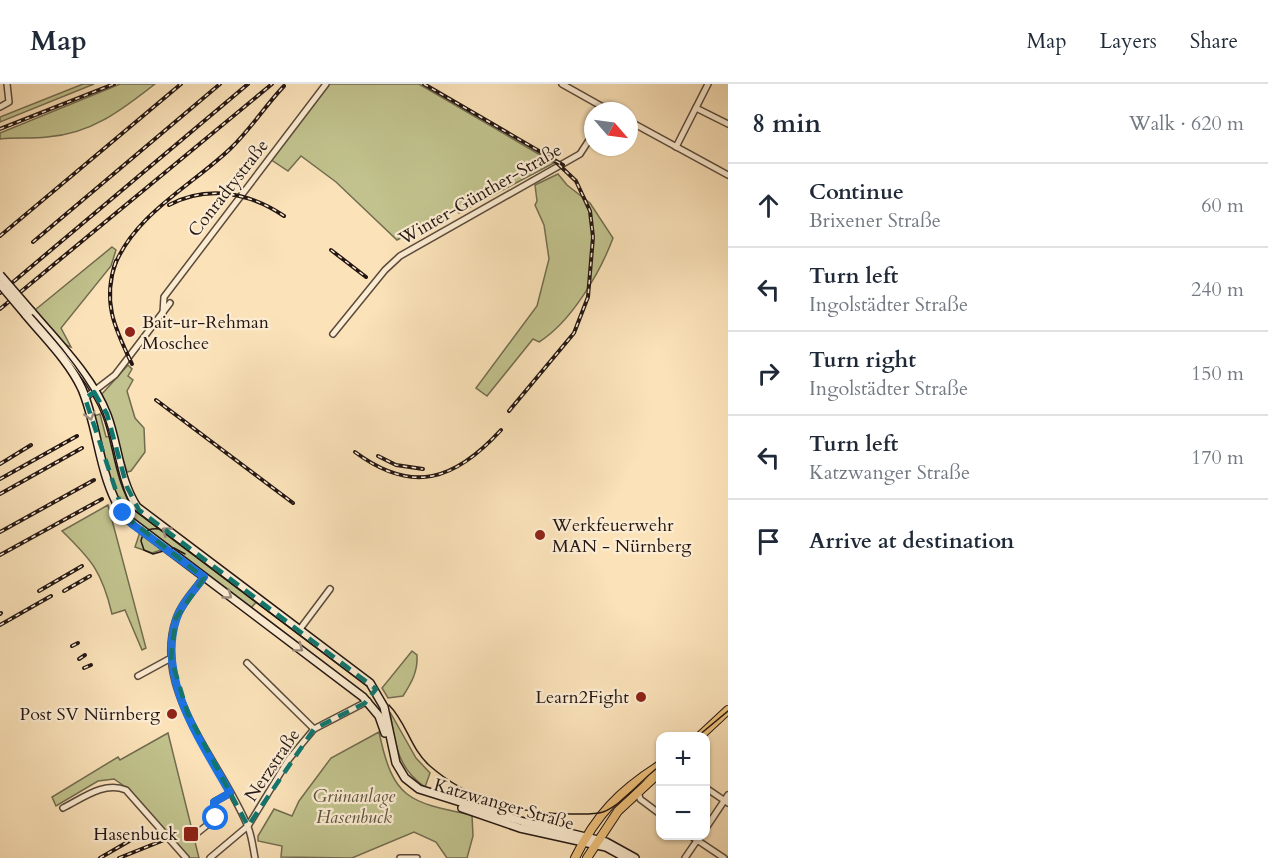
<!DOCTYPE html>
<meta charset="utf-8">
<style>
:root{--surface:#fff;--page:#f2f2f3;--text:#1f2937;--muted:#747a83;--line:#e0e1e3}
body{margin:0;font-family:Cardo,serif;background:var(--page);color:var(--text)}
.controls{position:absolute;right:18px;bottom:18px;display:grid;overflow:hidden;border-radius:12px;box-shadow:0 2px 4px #0004}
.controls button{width:54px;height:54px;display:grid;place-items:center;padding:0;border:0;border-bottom:2px solid var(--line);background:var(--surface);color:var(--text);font:30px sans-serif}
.compass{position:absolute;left:584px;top:18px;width:54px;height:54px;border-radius:50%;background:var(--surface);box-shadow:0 2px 4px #0004;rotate:118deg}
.stop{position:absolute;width:18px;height:18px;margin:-14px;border:4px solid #1a73e8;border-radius:50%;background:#fff}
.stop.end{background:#1a73e8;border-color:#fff;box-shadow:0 2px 6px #0008}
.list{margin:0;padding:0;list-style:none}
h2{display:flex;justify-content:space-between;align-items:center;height:78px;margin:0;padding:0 24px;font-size:26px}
h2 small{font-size:20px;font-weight:400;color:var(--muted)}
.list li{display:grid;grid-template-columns:39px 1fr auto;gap:18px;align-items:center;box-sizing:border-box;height:84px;padding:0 24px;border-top:2px solid var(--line)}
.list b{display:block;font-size:22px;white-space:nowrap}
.list p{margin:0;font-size:20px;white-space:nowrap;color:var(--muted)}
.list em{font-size:20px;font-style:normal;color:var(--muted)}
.icon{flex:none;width:33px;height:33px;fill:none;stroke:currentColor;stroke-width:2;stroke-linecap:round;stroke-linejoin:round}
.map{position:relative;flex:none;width:728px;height:774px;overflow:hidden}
header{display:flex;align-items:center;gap:36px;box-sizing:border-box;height:84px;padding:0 30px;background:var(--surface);border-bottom:2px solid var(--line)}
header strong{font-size:28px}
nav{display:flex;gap:33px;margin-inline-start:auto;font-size:21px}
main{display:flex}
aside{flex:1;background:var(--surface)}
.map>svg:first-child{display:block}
</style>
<header>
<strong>Map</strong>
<nav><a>Map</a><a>Layers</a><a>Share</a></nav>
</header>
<main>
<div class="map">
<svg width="728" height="774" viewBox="0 0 728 774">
<rect width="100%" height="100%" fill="#fbe2b9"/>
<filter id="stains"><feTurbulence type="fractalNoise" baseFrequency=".00333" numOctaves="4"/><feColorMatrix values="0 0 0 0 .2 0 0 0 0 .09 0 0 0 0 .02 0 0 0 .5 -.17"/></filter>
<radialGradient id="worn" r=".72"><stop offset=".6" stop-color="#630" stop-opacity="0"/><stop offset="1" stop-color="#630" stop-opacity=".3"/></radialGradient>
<g fill="#c1c28d" stroke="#726c50" stroke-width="1.5">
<path d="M 83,0 L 94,0 L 0,38 L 0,33 Z"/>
<path d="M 120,0 L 155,0 C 122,26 91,50 47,53 C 31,55 16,53 0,55 L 0,49 Z"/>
<path d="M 327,0 L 419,0 L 554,79 L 459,129 L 456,124 L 397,156 L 336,98 L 301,72 L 288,87 L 270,75 Z"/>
<path d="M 558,90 L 567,101 L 590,119 L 613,154 C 600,189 571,238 539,258 L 533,255 L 487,312 L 476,304 L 537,222 L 549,175 L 544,141 L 535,121 L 537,117 L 535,101 Z"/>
<path d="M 112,163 L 116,166 L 111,182 L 61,244 L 71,263 L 66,261 L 35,226 Z"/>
<path d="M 128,281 L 132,285 L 128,292 L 133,296 L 127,307 L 135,334 L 144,344 L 145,368 L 131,387 L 127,388 L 102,310 Z"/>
<path d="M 100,330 L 106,353 L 111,352 L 131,417 L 258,516 L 250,525 L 167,464 L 152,469 L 135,463 L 141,445 C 110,419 103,371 91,333 Z"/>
<path d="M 108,421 L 146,564 L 142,566 L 125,526 L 112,530 C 102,488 92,476 62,447 Z"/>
<path d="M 412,567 L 417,571 C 418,587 412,598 403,612 L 388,614 L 382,604 Z"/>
<path d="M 390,628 L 416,674 L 430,689 L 425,703 C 397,684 395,659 390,628 Z"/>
<path d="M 379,648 C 393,715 408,718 472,731 L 473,752 L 467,774 L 447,774 L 436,758 L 414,748 L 352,774 L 281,773 L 282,762 L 258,757 L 258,752 L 274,725 L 292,732 L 299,717 L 331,674 Z"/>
<path d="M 168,649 L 199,774 L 189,774 L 124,702 L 114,695 L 98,697 L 56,722 L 52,713 L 118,673 L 120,676 Z"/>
</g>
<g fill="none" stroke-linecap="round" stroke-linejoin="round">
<g stroke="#5a4a3c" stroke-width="8">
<g id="minor">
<path d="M 562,0 L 610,27"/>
<path d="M 0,23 L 9,18 L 7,0"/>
<path d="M 696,24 L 728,40"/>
<path d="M 629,37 L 728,91"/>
<path d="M 676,63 L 708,0"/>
<path d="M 163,229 L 164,213 L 326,0"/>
<path d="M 333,250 L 385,186 L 400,172 L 580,70 L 593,50"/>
<path d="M 85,314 L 115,291 L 170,219"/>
<path d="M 204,493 C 194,506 181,520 176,535 C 151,608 223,680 248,743 C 252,753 253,764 255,774"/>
<path d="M 300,545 L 330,505"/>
<path d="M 247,579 L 314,645"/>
<path d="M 138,592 L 171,574"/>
<path d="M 706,704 L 728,719"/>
<path d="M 638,707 L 640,715 L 660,730"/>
<path d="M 63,724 C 83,714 104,697 126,706 L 186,774"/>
<path d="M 706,744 L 728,711"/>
<path d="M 196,750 L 216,734 L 214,718 L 230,709"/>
<path d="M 691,752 L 724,774"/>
<path d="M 210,774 L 248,742 L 289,675 L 314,645 L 368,617"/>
<path d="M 400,774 L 417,774"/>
<path d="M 685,774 L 700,752"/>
</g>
</g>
<g stroke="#241713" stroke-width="10">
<g id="secondary">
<path d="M 31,227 C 57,258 92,292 107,331 C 118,360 119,396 137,423 L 370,599 L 384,623 L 396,679 L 405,694 L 419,705 L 524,738 L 606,758 L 635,774"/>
<path d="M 26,231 C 45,254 69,277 82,305 C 99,345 99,397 125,433 L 363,613 L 379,632 L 385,649"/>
<path d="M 462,724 L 520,744 L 606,763 L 626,774"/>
</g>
</g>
<g stroke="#241713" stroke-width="10">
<g id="primary">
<path d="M 700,652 L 728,626"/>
<path d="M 575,774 C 596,731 619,707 660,681"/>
<path d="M 587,774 L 618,727 L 660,688"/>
</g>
</g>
<use href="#minor" stroke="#fcecd2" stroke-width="5"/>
<use href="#secondary" stroke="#fcecd2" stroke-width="7"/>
<use href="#primary" stroke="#eec17c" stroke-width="8"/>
<g stroke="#241713" stroke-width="1.5">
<path d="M 0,194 C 32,232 73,271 97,316 C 115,349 114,390 132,424 L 367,602"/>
<path d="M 158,445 C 149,444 143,447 141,457 L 144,466 L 153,470 L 174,464 L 185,470"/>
<path d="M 389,621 C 407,639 411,666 430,682 C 469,716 520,730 571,730 C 581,730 593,731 603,728 C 624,720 641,695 660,682"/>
<path d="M 698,652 L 728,627"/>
</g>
<g stroke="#241713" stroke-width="4">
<g id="rail">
<path d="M 424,0 L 563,81"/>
<path d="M 0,45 L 114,0"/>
<path d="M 169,121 C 207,101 249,108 284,132"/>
<path d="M 0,152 L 181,0"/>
<path d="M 33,158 L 220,0"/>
<path d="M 331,166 L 366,193"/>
<path d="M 116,177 C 102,217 114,243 132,280"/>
<path d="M 114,183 C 134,131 191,102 230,65 C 250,46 265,22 284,2"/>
<path d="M 0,209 L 248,0"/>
<path d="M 0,225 L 272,0"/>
<path d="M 156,316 L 293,419"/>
<path d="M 509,327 L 574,249 L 588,213 L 593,153 L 590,127 L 576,97 L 555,77"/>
<path d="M 355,368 C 413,411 455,396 501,346"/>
<path d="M 378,372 L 396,381 L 423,385"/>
<path d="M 0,380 L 31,361"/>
<path d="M 0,395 L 77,352"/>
<path d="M 0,410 L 82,364"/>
<path d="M 0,448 L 94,396"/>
<path d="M 0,471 L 102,415"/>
<path d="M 39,507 L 82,482"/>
<path d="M 64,507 L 90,492"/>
<path d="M 0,530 L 1,529"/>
<path d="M 0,541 L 51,512"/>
<path d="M 72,562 L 78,559"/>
<path d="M 79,575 L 85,571"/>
<path d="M 84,584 L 91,581"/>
<path d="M 100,774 L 131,756"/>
<path d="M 119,774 L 164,756"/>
</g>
</g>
<use href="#rail" stroke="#fcecd2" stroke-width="1.5" stroke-dasharray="4.5" stroke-linecap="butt"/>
<g stroke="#241713" stroke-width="10" stroke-linecap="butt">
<g id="secondary-bridge">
<path d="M 0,191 L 31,227"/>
<path d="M 0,200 L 26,231"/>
</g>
</g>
<use href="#secondary-bridge" stroke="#fcecd2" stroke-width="7"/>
</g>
<defs><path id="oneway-chevron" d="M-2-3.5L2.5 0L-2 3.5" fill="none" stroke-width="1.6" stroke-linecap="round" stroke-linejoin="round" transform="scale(1.5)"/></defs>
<g stroke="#9b8c7c">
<use href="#oneway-chevron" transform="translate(90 332) rotate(74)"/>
<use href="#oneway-chevron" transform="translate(166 447) rotate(-144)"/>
<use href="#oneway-chevron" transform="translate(228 511) rotate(36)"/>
<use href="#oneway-chevron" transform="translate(299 564) rotate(37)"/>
</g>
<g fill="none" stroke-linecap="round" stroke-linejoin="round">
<path stroke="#1a73e8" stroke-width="8" d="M 123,429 L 132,440 L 204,493 C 194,507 181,520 176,536 C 157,596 202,659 230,709 L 214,718 L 216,734"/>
</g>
<path fill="none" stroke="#0f766e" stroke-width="4.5" stroke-dasharray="12 8" stroke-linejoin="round" d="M 94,308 L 107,330 L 127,403 L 139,426 L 376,605 L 365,619 L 314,645 L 248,742 L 188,630 L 171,574 L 176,534 L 204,494 L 124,431 L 85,314 Z"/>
<g fill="#8f2418" stroke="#fcecd2" stroke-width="2">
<circle cx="130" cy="248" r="6"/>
<circle cx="540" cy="451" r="6"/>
<circle cx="641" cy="613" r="6"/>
<circle cx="172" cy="630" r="6"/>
<rect x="183" y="742" width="16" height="16" rx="3"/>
</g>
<g text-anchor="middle" stroke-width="4.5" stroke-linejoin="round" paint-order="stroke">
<g font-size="18" fill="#241713" stroke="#fcecd2">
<text transform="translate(228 104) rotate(-52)" y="6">Conradtystraße</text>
<text transform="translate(480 110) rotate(-30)" y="6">Winter-Günther-Straße</text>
<text transform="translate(272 681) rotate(-56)" y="6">Nerzstraße</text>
<text transform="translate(504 720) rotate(16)" y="6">Katzwanger Straße</text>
</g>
<g font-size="18" fill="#241713" stroke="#fcecd2" text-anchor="end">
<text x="142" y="244" text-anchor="start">Bait-ur-Rehman<tspan x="142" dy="21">Moschee</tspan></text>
<text x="552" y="447" text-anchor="start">Werkfeuerwehr<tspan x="552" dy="21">MAN - Nürnberg</tspan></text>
<text x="629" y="619">Learn2Fight</text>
<text x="160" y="636">Post SV Nürnberg</text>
<text x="178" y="756">Hasenbuck</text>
</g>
<g font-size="18" font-style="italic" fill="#5b533e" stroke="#fcecd2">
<text x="354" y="718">Grünanlage<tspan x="354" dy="21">Hasenbuck</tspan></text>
</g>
</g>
<rect width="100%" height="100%" filter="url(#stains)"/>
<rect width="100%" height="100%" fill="url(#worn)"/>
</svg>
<div class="controls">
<button>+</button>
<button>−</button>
</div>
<svg class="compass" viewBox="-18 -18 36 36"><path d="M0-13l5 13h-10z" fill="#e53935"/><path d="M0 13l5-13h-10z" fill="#747a83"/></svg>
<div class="stop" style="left:216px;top:734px"></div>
<div class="stop end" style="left:123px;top:429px"></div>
</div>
<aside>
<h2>8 min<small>Walk · 620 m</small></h2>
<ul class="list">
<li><svg class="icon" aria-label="ahead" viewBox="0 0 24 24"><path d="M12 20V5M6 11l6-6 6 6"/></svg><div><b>Continue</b><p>Brixener Straße</p></div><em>60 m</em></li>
<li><svg class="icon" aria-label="left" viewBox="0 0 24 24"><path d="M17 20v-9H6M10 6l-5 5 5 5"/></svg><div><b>Turn left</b><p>Ingolstädter Straße</p></div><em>240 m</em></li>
<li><svg class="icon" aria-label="right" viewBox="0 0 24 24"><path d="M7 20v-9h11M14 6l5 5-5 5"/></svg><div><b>Turn right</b><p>Ingolstädter Straße</p></div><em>150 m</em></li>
<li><svg class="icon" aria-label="left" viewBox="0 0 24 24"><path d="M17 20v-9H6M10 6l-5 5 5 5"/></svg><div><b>Turn left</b><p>Katzwanger Straße</p></div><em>170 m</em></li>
<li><svg class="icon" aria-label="arrive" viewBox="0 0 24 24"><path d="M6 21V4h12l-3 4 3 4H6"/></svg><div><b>Arrive at destination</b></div></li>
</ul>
</aside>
</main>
